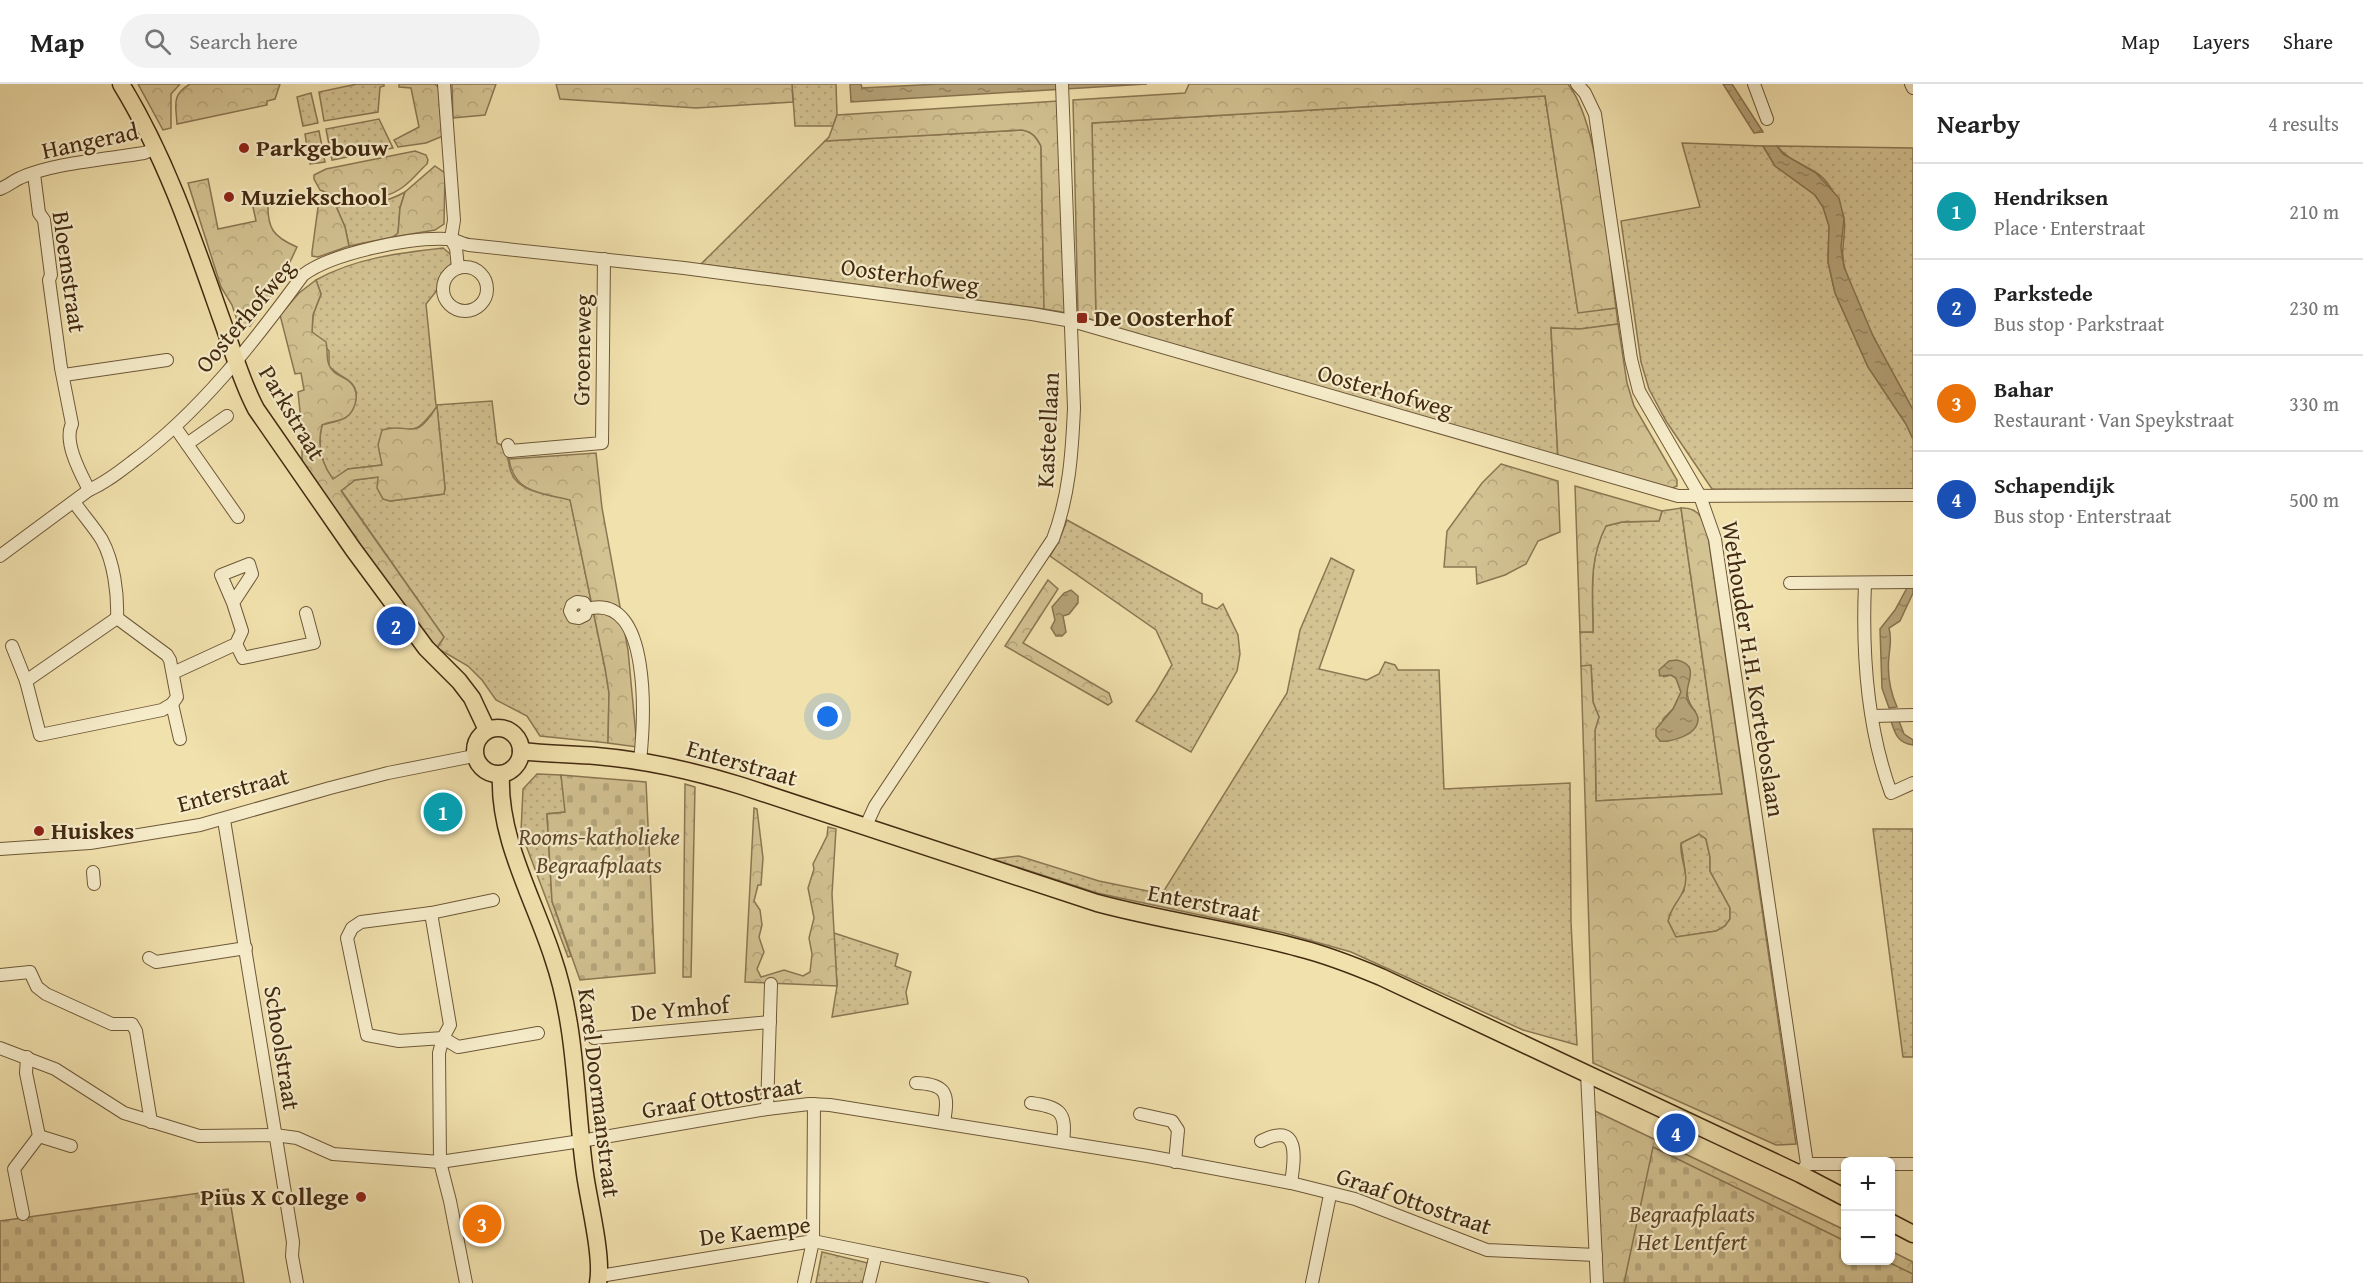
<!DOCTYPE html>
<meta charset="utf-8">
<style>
:root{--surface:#fff;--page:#f2f2f2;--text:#222;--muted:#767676;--line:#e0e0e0;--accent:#ea580c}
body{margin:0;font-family:"Gentium Book Plus",serif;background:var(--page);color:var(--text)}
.controls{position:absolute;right:18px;bottom:18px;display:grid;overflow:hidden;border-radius:9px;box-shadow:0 2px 4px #0004}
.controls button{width:54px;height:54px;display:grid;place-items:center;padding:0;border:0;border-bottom:2px solid var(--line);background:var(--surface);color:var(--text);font:30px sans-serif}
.you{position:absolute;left:828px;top:633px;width:21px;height:21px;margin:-15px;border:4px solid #fff;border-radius:50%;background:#1a73e8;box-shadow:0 0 0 9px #1a73e833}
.badge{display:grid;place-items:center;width:39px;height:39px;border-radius:50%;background:var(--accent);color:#fff;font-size:20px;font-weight:700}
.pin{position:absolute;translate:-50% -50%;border:3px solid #fff;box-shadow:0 2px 6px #0006}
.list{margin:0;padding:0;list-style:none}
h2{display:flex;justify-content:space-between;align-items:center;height:78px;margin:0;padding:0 24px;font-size:26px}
h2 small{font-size:20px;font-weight:400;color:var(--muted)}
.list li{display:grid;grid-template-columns:39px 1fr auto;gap:18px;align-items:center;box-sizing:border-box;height:96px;padding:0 24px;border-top:2px solid var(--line)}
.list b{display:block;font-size:22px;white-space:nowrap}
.list p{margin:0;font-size:20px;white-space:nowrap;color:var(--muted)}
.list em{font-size:20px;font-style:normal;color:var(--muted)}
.icon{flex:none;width:33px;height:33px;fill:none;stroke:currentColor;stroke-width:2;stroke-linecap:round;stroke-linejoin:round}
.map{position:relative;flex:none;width:1913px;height:1199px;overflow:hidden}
header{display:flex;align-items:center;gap:36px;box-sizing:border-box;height:84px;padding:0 30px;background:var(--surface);border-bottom:2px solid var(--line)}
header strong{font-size:28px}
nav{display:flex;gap:33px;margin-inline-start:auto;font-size:21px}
.search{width:420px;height:54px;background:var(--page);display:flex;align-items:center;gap:15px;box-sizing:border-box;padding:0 21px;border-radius:33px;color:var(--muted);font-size:22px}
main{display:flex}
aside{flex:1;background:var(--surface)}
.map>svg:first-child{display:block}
</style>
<header>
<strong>Map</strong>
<div class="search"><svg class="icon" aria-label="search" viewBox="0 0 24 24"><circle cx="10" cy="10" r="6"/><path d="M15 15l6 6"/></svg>Search here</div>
<nav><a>Map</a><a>Layers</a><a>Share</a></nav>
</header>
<main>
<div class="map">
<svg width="1913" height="1199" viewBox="0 0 1913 1199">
<defs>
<pattern id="grass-dots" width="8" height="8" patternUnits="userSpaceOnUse" patternTransform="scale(1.5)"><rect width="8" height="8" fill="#d3c292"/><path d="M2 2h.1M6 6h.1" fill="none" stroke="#b6a77d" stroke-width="1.8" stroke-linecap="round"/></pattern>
<pattern id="forest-crowns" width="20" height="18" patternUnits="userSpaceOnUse" patternTransform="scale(1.5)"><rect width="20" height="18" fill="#d3c292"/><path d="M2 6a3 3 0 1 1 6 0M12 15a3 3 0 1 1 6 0" fill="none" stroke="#b6a77d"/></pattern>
<pattern id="cemetery-stones" width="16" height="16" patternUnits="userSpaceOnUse" patternTransform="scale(1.5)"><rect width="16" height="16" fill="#d3c292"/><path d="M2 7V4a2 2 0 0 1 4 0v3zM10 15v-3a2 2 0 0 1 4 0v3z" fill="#b6a77d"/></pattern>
<pattern id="water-ripples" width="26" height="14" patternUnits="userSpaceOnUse" patternTransform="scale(1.5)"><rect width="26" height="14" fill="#b6a378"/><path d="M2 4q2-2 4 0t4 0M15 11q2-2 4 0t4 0" fill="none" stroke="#968561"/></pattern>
</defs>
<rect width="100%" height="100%" fill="#f1e1ad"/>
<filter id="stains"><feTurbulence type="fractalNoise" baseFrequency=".00333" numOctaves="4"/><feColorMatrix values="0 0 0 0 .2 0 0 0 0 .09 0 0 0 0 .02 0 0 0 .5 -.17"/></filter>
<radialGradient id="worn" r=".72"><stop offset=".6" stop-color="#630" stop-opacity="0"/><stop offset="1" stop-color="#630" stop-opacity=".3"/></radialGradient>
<g fill="url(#grass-dots)" stroke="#8b7652" stroke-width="1.5" fill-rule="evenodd">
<path d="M 357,0 L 384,0 L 384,2 L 380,3 L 378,28 L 324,37 L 319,8 Z"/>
<path d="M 792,0 L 836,0 L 837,31 L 833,42 L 795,42 Z"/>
<path d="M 311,9 L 318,39 L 303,42 L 297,13 Z"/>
<path d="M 1545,12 L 1578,228 L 1616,224 L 1618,240 L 1580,245 L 1551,244 L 1558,375 L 1262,293 L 1096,237 L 1092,39 Z"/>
<path d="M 379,35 L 393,64 L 332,76 L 326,45 Z"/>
<path d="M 1022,46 C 1033,48 1036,53 1041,62 L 1044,225 L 701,180 L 825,57 Z"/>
<path d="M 319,47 L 325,78 L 310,80 L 305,50 Z"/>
<path d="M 1682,59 L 1763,62 L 1775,82 L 1815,111 L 1823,123 L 1829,142 L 1828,178 L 1835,209 L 1868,283 L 1906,340 L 1913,355 L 1913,408 L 1712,405 L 1666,337 L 1649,305 L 1641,278 L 1621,137 L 1700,123 Z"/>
<path d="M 1777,62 L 1913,64 L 1913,326 C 1889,280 1860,235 1845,185 C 1839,166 1847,150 1844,134 C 1842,125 1834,108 1828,100 C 1816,82 1790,80 1777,62 Z"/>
<path d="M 405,108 L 400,124 L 398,150 L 393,153 L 349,162 L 345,143 L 335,120 C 360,122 382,121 405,108 Z"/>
<path d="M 443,164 L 454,173 C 448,191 439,205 426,220 L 436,321 L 492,317 L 497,359 L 507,364 C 508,372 508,381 511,388 C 518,409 551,411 570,415 L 605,584 L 609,609 L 608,659 L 540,652 L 527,632 L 496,616 L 482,596 L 468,582 L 437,564 L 444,553 L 341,406 L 355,396 L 379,393 C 379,405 377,413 390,417 L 444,410 L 445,404 L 437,323 C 417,346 420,348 388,344 L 382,381 L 348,385 L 333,396 C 321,379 317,361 322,341 C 328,339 335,338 340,336 C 354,328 364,308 348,296 C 341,291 335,289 329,282 L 329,267 L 312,248 L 313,231 L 321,210 L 316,196 C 355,174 399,169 443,164 Z"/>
<path d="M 1681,424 L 1722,710 L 1596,717 L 1595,646 L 1599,633 L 1593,618 L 1591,582 L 1581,582 L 1580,548 L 1593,548 C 1593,509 1588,476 1606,442 L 1622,438 L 1659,437 L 1662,427 ZM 1689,583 C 1688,601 1683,613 1695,627 L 1690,649 L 1668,657 L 1660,657 L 1663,635 L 1673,625 L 1681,608 L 1676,594 L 1671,591 L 1663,593 Z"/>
<path d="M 1067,436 L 1202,510 L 1202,519 L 1217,525 L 1223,520 L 1238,551 L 1240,570 L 1237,587 L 1191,668 L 1136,637 L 1156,608 L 1172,581 L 1156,546 L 1050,472 L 1059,457 Z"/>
<path d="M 1331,474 L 1354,486 L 1319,585 L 1367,596 L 1379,590 L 1385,578 L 1395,581 L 1398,586 L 1439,586 L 1444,705 L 1570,699 L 1571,838 L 1577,961 L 1523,946 L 1351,868 L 1284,849 L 1097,809 L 993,775 L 1019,772 L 1099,797 L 1162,810 L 1287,609 L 1300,546 Z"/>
<path d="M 537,690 L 561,691 L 566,728 L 547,730 L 552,817 L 571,872 L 568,873 L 521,748 L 523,705 Z"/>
<path d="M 1873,745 L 1913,745 L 1913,973 L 1903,973 Z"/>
<path d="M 1699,750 L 1706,755 L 1710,773 L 1710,787 L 1730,824 L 1730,835 L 1725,842 L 1717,847 L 1676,853 L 1668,837 L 1671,823 L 1684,807 L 1685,787 L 1681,759 Z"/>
<path d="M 834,849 L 898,870 L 895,882 L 911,888 L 906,908 L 908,920 L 832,933 L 837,902 Z"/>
<path d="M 822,1168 L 872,1180 L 867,1199 L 816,1199 Z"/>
</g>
<g fill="url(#forest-crowns)" stroke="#8b7652" stroke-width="1.5" fill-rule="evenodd">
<path d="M 138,0 L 180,0 L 171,10 L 171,44 L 163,46 Z"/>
<path d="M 190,0 L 280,0 L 275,15 L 267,17 L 267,21 L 177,40 C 176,21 171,11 190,0 Z"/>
<path d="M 399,0 L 435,0 L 439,4 L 443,52 L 426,59 L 398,63 L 394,56 L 419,43 L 411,4 L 399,3 Z"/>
<path d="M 452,0 L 496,0 L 485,31 L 453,34 Z"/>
<path d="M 556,0 L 792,0 L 793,18 L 696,24 L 560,15 Z"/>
<path d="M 1189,0 L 1568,0 C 1601,42 1608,168 1616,224 L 1578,229 L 1545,12 L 1092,39 L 1096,237 L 1078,231 L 1073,16 L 1185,9 Z"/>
<path d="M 1058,17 L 1068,229 L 1044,225 L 1041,62 C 1036,53 1033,48 1022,46 L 825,57 L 829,53 L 837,31 Z"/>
<path d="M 415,67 L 426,71 L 428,76 L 427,80 C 419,87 412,97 403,103 C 380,120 345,117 320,106 L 314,95 L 314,91 L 326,85 Z"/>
<path d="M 435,82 L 445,89 L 444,140 L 435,146 L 393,153 L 398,149 L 400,124 L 405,108 Z"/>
<path d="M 208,95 L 218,145 L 256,137 L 253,123 L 268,118 C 267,144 273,153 297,163 L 282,195 L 250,242 L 239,242 L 232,221 L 221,203 L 188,99 Z"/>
<path d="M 319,116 L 335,120 L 345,143 L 349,162 L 318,173 L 312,172 L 312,168 Z"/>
<path d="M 316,196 L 321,210 L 313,231 L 312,248 L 326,258 C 328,266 326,275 329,281 C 333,291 343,292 350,298 C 362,310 355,332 340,336 C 334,338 328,338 322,341 C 317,361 321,379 333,395 L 348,385 L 382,381 L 378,361 L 382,346 C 411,337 413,361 437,322 L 445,404 L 444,410 L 390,417 L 383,415 L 377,404 L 378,393 L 355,396 L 341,407 L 444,553 L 437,564 L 426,554 L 302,378 L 302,347 L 298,308 L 304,306 L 301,289 L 295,290 L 280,231 L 299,209 Z"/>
<path d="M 1618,240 L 1627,299 L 1634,322 L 1677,396 L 1677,402 L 1670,405 L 1558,375 L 1551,244 L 1580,245 Z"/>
<path d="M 596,369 L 602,424 L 628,566 L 637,663 L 608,659 L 609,609 L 605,584 L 570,416 C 541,409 514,409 509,375 Z"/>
<path d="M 1501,380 L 1558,397 L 1560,448 L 1538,457 L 1526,480 L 1505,491 L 1477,500 L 1476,483 L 1444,483 L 1447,447 L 1482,399 Z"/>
<path d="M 1575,402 L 1662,427 L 1659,437 L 1622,438 L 1606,442 C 1588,477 1593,510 1593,548 L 1580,548 Z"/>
<path d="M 1681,424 C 1696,423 1702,432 1707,445 L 1796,1060 L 1776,1061 L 1593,979 L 1581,582 L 1591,581 L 1593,618 L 1599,633 L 1595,646 L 1596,717 L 1722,710 ZM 1699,750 L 1706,755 L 1710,773 L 1710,787 L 1730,824 L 1730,835 L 1725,842 L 1716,847 L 1676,853 L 1668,837 C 1672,821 1678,819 1683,807 C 1691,792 1679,775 1681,759 Z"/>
<path d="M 1048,496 L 1058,505 L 1023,559 L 1109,609 L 1112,618 L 1108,621 L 1005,562 Z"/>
<path d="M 685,700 L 695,703 L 691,893 L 683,893 Z"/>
<path d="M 754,724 L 757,725 L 763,774 L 761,801 L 758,801 L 754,817 L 760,826 L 762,841 L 759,853 L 764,868 L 757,885 L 761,893 L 784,886 L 803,892 L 810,888 L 812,870 L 809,854 L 814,834 L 808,804 L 814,785 L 813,780 L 827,752 L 828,743 L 836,745 L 832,810 L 837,902 L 745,898 Z"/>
<path d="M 1595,1027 L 1845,1146 L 1846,1176 L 1890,1176 L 1891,1167 L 1913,1178 L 1913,1199 L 1602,1199 Z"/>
</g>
<g fill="url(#cemetery-stones)" stroke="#8b7652" stroke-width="1.5">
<path d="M 561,691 L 646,698 L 655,889 L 580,896 L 552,817 L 547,730 L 565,728 Z"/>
<path d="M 1653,1063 L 1845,1157 L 1846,1176 L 1886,1177 L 1913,1190 L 1913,1199 L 1624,1199 Z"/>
<path d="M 228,1105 L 244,1199 L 0,1199 L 0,1137 Z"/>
</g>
<g fill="url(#water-ripples)" stroke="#88734f" stroke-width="1.5">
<path d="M 850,0 L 861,0 L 862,4 L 939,0 L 1147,0 L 851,18 Z"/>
<path d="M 1723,0 L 1732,0 L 1763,48 L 1754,49 Z"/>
<path d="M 1763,62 L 1777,62 L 1783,70 L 1816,89 L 1839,114 L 1844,135 L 1841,164 L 1844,183 L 1873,252 L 1913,326 L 1913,355 L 1906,340 L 1868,283 L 1835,209 L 1828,178 L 1829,142 L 1823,123 L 1815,111 L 1775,82 Z"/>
<path d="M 1907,504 L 1913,504 L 1913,509 L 1900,537 L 1889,544 C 1892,555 1890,561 1889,572 C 1887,590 1890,607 1897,623 L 1889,624 L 1882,604 L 1880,545 L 1895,526 Z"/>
<path d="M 1071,506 L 1078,512 L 1078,519 L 1069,530 L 1063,532 L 1066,548 L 1062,552 L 1056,552 L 1051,544 L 1055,536 L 1052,523 L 1064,509 Z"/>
<path d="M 1677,576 C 1702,582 1684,600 1687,615 C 1689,623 1698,627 1698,635 C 1698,651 1672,658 1660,657 L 1656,652 L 1656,645 L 1673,625 L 1681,608 L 1676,594 L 1671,591 L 1660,592 L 1659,586 L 1669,577 Z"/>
<path d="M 1891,637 L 1899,637 L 1904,650 L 1913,656 L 1913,661 C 1898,659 1895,650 1891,637 Z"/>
</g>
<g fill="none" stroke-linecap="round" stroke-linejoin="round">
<g stroke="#6e5838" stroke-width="14">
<g id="minor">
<path d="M 444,0 L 454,136 L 451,155"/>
<path d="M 1577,0 L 1585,9 L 1595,30 L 1631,275 L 1639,307 L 1700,412 L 1715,455 L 1807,1080 L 1800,1090"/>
<path d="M 1754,0 L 1767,35"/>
<path d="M 1911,0 L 1913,4"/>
<path d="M 34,90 L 39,129 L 44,136 L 51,191 L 49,196 L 61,284 L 72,340 C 63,358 81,390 89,406"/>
<path d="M 0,105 C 10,101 13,97 20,94 C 52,79 109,75 144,69 L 157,64"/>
<path d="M 451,155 L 456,164 L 458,184"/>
<circle cx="465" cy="205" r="22"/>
<path d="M 64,291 L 167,276"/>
<path d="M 175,343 L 238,433"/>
<path d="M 187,360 L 227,332"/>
<path d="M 508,361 L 510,367 L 602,359 L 604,175"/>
<path d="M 74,418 C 83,431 94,443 102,456 C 114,478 118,510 117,534"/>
<path d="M 0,472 L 89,406 C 105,399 118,389 132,378 C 200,328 253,259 303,191 C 332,169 411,153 447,155 C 455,155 462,160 469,161 L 684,184 L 1032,230 L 1072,237 L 1678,412 L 1913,411"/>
<path d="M 1790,499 L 1913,498"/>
<path d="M 1865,500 C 1862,569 1867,643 1891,709 L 1913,699"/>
<path d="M 587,525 L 585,531 L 579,534 L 573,533 L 570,527 L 572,521 L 577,518 L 584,519 L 587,525 C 653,507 644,640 640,677"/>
<path d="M 117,534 L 167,571 L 170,576 L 177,613 L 172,620 L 162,626 L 40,651 L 26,597 Z"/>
<path d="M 236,560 L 243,574 L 314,559 L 306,529"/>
<path d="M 12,562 L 26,597"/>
<path d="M 173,589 L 236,560 L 242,547 L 233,519 L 252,490 L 249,480 L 221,491 L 233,519"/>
<path d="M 172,620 L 180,655"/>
<path d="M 1873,632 L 1913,631"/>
<path d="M 224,736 L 293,1158 L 292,1172 L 297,1199"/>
<path d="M 865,744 L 875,722 L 1053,455 C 1069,413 1072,370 1074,324 L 1062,0"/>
<path d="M 0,765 L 90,759 L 200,741 L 330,704 L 388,689 L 474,672"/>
<path d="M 93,788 L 94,800"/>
<path d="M 431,829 L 450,941 L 443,954 L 458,963 L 538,949"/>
<path d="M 149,874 L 156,878 L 246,864"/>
<path d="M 0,891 L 30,888 L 37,903 L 46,910 L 112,940 L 132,940 L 136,947 L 151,1038"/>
<path d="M 594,954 L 770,938"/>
<path d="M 0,964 L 55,985 L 124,1029 L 199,1052 L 275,1051 L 297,1054 L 333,1070 L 440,1078 L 581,1057 L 767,1025 L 809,1020 L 830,1021 L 1148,1072 L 1291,1099 L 1355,1115 L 1487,1166 L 1596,1171"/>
<path d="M 1587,989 L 1597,1199"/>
<path d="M 916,999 C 947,1000 949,1010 944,1038"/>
<path d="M 1031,1019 C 1059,1023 1067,1027 1063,1057"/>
<path d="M 767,1025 L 771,900"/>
<path d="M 1140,1030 L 1172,1037 L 1178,1046 L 1175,1078"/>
<path d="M 39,1052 L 71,1062"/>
<path d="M 1261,1057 C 1300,1037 1295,1073 1291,1099"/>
<path d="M 1807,1080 L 1846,1080"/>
<path d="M 1890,1080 L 1913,1080"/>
<path d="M 23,1130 L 14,1085 L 39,1052 L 26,989 L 27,973"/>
<path d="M 600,1192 L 813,1157 L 1022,1199"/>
<path d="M 466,1199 L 450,1117 L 440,1078 L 439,969 L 443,954 L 399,957 L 367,951 L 347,854 L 352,844 L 361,838 L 431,829 L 493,816"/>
<path d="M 804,1199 L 813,1157 L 814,1020"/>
<path d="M 869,1199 L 876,1170"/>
<path d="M 1312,1199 L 1330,1111"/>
</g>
</g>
<g stroke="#432a11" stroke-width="19">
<g id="major">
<path d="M 121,0 C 165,72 192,151 220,231 C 232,263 240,295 256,325 L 353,465 L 426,564 L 459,597 L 472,614 L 487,646"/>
<circle cx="498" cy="667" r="23"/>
<path d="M 521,667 C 546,670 571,670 596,672 C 645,676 694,687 742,702 L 1097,819 C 1164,837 1233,846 1299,864 C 1327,871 1355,882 1381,893 L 1800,1090 L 1846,1114"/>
<path d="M 501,691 C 498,754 534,815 553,874 C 577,944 575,1018 585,1090 C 589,1119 603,1173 598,1199"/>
<path d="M 1890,1138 L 1913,1150"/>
</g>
</g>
<use href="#minor" stroke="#f6ecca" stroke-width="12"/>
<use href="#major" stroke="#f1e1ad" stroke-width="16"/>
</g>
<g fill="#8f2418" stroke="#f6ecca" stroke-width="2">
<circle cx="244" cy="64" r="6"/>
<circle cx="229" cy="113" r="6"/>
<rect x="1076" y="228" width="12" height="12" rx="3"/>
<circle cx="39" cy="747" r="6"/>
<circle cx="361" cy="1113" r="6"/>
</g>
<g text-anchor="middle" stroke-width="4.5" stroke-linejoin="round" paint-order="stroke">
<g font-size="24" fill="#432a11" stroke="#f6ecca">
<text transform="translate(90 57) rotate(-12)" y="8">Hangerad</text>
<text transform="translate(69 188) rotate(82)" y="8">Bloemstraat</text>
<text transform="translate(910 192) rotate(8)" y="8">Oosterhofweg</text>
<text transform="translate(245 232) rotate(-50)" y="8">Oosterhofweg</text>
<text transform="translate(582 266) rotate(-89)" y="8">Groeneweg</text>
<text transform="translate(1385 307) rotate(16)" y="8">Oosterhofweg</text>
<text transform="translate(292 329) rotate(59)" y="8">Parkstraat</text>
<text transform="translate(1048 346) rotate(-87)" y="8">Kasteellaan</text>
<text transform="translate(1753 585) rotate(81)" y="8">Wethouder H.H. Korteboslaan</text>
<text transform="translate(742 679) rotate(16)" y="8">Enterstraat</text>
<text transform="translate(233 706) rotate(-15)" y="8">Enterstraat</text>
<text transform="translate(1204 819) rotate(11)" y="8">Enterstraat</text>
<text transform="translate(680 925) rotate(-5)" y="8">De Ymhof</text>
<text transform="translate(282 964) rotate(81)" y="8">Schoolstraat</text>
<text transform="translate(599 1009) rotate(83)" y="8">Karel Doormanstraat</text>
<text transform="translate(722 1014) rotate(-9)" y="8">Graaf Ottostraat</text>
<text transform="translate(1414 1117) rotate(19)" y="8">Graaf Ottostraat</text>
<text transform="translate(755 1147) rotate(-7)" y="8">De Kaempe</text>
</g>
<g font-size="24" font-weight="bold" fill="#432a11" stroke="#f6ecca" text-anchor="start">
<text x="256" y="72">Parkgebouw</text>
<text x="241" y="121">Muziekschool</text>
<text x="1094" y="242">De Oosterhof</text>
<text x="51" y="755">Huiskes</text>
<text x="349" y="1121" text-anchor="end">Pius X College</text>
</g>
<g font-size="24" font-style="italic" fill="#60482b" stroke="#f6ecca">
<text x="599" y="761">Rooms-katholieke<tspan x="599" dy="28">Begraafplaats</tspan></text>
<text x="1692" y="1138">Begraafplaats<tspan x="1692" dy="28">Het Lentfert</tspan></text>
</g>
</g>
<rect width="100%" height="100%" filter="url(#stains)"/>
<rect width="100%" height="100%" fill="url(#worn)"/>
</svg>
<div class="controls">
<button>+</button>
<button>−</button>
</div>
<div class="you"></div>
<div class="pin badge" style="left:443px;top:728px;background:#0f9aa8">1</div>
<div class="pin badge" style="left:396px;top:542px;background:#1a4fb4">2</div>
<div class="pin badge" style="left:482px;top:1140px;background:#e8710a">3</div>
<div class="pin badge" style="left:1676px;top:1049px;background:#1a4fb4">4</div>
</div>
<aside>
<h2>Nearby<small>4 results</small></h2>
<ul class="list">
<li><span class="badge" style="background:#0f9aa8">1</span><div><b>Hendriksen</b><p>Place · Enterstraat</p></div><em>210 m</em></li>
<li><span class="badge" style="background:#1a4fb4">2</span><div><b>Parkstede</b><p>Bus stop · Parkstraat</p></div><em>230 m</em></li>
<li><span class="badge" style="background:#e8710a">3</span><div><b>Bahar</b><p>Restaurant · Van Speykstraat</p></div><em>330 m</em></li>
<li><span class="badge" style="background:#1a4fb4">4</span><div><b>Schapendijk</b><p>Bus stop · Enterstraat</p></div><em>500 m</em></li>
</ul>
</aside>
</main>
